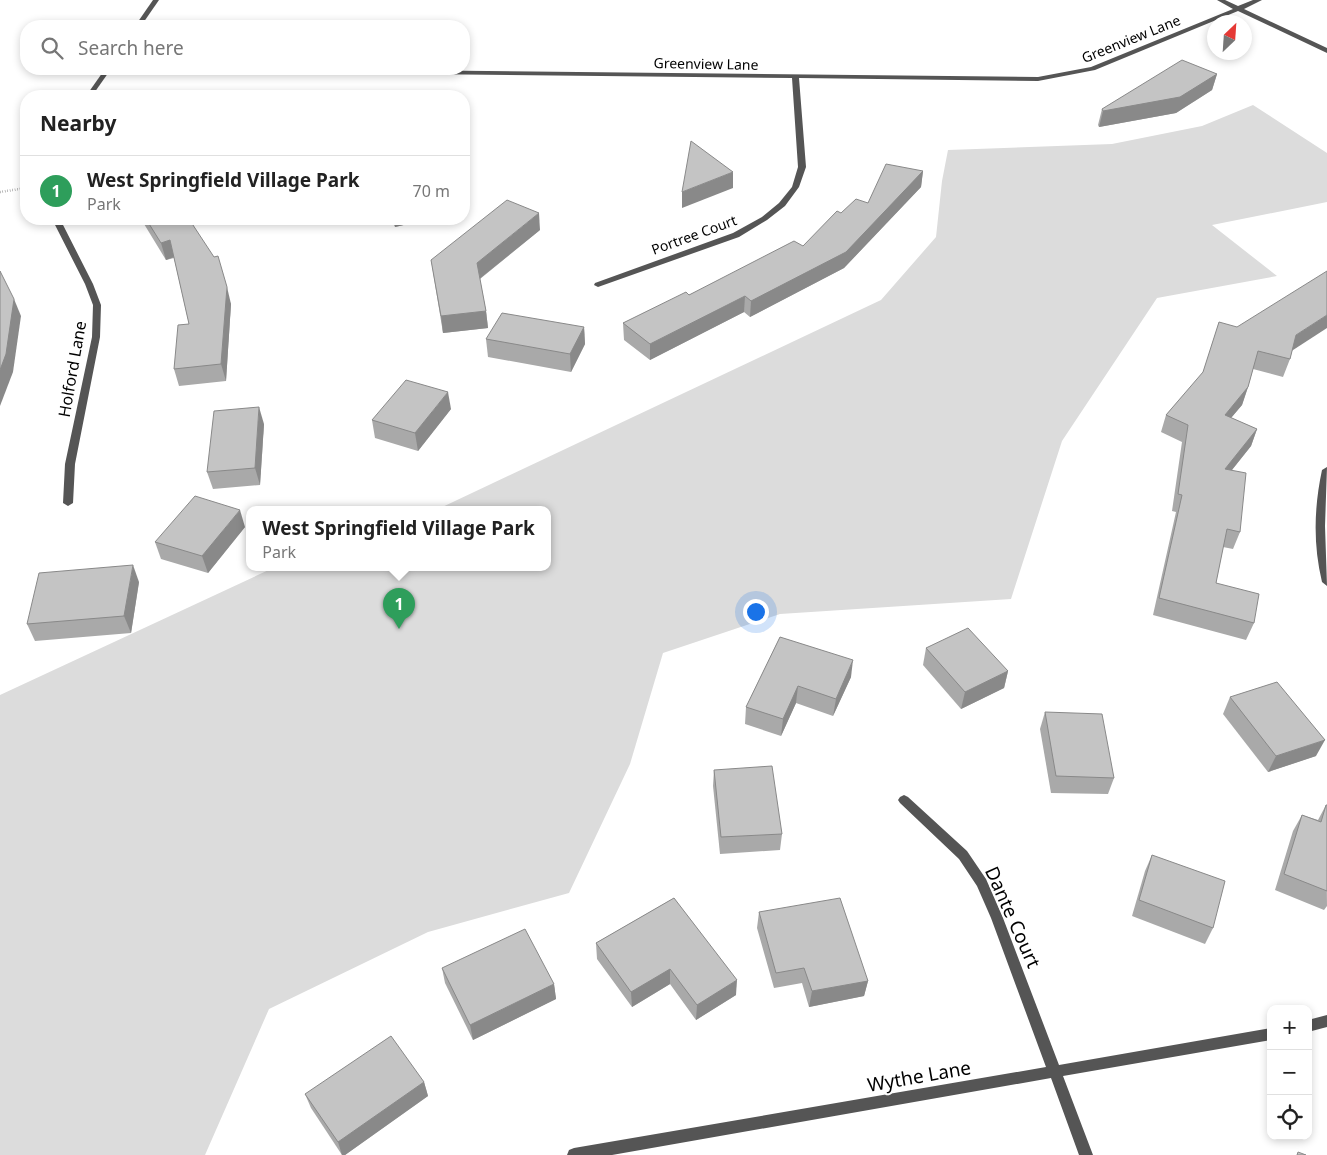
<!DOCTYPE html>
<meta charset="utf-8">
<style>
:root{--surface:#fff;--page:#f6f6f6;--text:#222;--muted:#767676;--line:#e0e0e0;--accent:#2563eb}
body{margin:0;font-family:"Noto Sans",sans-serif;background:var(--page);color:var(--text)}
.controls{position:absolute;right:15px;bottom:15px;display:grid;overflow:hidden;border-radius:10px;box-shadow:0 2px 8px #0003}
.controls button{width:45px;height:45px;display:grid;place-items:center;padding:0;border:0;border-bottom:1px solid var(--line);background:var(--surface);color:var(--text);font:25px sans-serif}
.compass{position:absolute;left:1207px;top:15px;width:45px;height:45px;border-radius:50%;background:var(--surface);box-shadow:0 2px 8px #0003;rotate:25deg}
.you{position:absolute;left:755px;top:611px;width:18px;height:18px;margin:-12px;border:4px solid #fff;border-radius:50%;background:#1a73e8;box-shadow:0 0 0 8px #1a73e833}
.badge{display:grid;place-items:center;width:32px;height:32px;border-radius:50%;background:var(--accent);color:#fff;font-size:16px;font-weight:700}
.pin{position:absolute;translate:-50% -41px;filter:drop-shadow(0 1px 2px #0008)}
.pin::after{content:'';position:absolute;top:26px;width:18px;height:15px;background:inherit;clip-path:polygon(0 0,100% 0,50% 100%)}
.popup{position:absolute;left:246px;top:506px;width:305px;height:65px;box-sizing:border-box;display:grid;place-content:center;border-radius:10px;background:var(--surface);filter:drop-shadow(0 1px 4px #0005);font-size:16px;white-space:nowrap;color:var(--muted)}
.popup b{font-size:19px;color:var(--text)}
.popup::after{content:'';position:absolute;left:50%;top:100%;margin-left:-10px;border:10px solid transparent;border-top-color:var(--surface)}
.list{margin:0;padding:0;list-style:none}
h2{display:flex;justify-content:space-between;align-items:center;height:65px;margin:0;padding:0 20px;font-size:21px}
h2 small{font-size:16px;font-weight:400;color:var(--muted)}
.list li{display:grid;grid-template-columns:32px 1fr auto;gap:15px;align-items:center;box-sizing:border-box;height:70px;padding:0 20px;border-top:1px solid var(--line)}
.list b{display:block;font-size:19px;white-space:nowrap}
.list p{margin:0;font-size:16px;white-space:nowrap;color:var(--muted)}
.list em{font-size:16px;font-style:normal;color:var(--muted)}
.icon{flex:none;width:28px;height:28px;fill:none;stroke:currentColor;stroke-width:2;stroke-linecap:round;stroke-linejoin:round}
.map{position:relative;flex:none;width:1327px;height:1155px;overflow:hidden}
.search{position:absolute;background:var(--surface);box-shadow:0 2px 8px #0003;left:20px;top:20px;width:450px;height:55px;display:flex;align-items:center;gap:12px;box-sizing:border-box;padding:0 18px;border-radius:20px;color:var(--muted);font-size:19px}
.panel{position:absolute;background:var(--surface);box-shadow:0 2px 8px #0003;left:20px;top:90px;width:450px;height:135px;border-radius:20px}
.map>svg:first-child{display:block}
</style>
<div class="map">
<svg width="1327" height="1155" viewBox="0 0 1327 1155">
<rect width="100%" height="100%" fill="#fff"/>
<path fill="#dcdcdc" d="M 1253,105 L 1327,153 L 1327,202 L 1212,225 L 1277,276 L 1157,298 L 1062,441 L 1011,599 L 780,614 L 663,653 L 630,764 L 569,893 L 428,932 L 269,1009 L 205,1155 L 0,1155 L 0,695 L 273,568 L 548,568 L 548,510 L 436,510 L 881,300 L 936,237 L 942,181 L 948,150 L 1112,144 L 1202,126 Z"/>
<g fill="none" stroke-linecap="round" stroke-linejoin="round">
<path stroke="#777" stroke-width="2.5" stroke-dasharray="0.5 2" stroke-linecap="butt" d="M 0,192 L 26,188"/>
<g fill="#555" fill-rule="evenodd">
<path d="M 153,0 L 159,0 L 141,26 L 135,26 Z"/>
<path d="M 1217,0 L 1225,0 L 1238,6 L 1253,0 L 1262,0 L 1244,9 L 1327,48 L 1327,53 L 1238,11 L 1095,70 L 1038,81 L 799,78 L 806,167 L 799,187 L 785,206 L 767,220 L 739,237 L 598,287 L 594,285 L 595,283 L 733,233 L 762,217 L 779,203 L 792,187 L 798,167 L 792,78 L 137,71 L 134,69 L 300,69 L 1038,77 L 1091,67 L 1233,9 Z"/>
<path d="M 105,69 L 111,69 L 92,96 L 86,96 Z"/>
<path d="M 52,219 L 60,219 L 93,284 L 101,305 L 100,337 L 75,464 L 73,503 L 68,506 L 63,503 L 65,464 L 92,337 L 93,305 L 85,284 Z"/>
<path d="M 1327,467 L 1325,526 L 1327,586 L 1322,582 C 1313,544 1314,508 1322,470 Z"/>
<path d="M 904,795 L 908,797 L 967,851 L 986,879 L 1003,918 L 1059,1065 L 1271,1028 L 1271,1040 L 1063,1076 L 1093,1155 L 1079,1155 L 1051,1078 L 612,1155 L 567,1155 L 569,1150 L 574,1148 L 1046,1067 L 991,918 L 977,886 L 959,859 L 900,803 L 898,800 L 900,797 Z"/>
<path d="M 1327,1015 L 1327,1027 L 1308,1032 L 1308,1020 Z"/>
</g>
</g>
<g fill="#a9a9a9">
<path d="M 1217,74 L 1212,90 L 1176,113 L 1099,127 L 1098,125 L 1102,109 Z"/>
<path d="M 923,171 L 921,187 L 844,268 L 750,317 L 744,312 L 650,360 L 624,340 L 623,323 L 803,246 L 841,213 L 868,203 Z"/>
<path d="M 141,219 L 189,219 L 231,304 L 226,381 L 179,386 L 174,369 L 189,324 L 174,258 L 166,260 Z"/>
<path d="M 375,219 L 429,219 L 395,227 L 392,220 L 378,223 Z"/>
<path d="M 540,230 L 480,279 L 486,311 L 488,328 L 443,333 L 431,260 Z"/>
<path d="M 1219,322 L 1292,351 L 1290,359 L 1283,377 L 1253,369 L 1248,387 L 1242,405 L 1231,418 L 1257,429 L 1251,446 L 1232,470 L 1240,532 L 1233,549 L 1223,547 L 1216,583 L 1254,623 L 1246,640 L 1153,615 L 1176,512 L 1172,511 L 1182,442 L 1161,432 L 1166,415 L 1203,373 Z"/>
<path d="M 584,327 L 585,344 L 571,372 L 488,357 L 486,339 Z"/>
<path d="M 451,409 L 418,451 L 375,438 L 372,420 Z"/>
<path d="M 264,424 L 260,485 L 213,489 L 207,472 Z"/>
<path d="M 245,527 L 208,573 L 161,559 L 155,542 Z"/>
<path d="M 139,582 L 131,633 L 35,641 L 27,624 Z"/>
<path d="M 780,637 L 851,677 L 833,716 L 796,703 L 781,736 L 745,724 L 746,707 Z"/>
<path d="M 926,648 L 1008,671 L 1004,688 L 961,709 L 923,665 Z"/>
<path d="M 1230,697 L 1316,756 L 1268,772 L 1223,714 Z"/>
<path d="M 1045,712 L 1114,778 L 1108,794 L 1051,793 L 1040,729 Z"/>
<path d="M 714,770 L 782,834 L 780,850 L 720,854 L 713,786 Z"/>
<path d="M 1326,805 L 1327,906 L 1324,910 L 1275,890 L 1293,831 L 1302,815 L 1318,820 Z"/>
<path d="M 1152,855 L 1213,928 L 1205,944 L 1132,916 L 1145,871 Z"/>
<path d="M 674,898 L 736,995 L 696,1020 L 670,984 L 632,1007 L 597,959 L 596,943 Z"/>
<path d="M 759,912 L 868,981 L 864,996 L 809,1007 L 802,983 L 774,988 L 757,928 Z"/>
<path d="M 442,968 L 554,984 L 556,999 L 473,1040 L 445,983 Z"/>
<path d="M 424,1082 L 428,1096 L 345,1155 L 342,1155 L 311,1108 L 305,1094 Z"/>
</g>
<g fill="#898989">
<path d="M 1217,74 L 1212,90 L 1176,113 L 1099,127 L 1103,111 Z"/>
<path d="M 923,171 L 921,187 L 844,268 L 750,317 L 751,301 Z"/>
<path d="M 733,172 L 733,188 L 682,208 L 682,192 Z"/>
<path d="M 539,213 L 540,230 L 478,280 L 477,263 Z"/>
<path d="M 377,219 L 392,219 L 392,220 L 378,223 Z"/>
<path d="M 394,219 L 429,219 L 395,227 Z"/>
<path d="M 170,240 L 174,257 L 166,260 L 161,243 Z"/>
<path d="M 227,287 L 231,304 L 226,381 L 221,364 Z"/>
<path d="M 745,296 L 744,312 L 650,360 L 650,344 Z"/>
<path d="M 14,299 L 21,316 L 13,372 L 0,406 L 0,370 Z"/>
<path d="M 486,311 L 488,328 L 443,333 L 441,316 Z"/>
<path d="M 1327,315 L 1327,328 L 1290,352 L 1296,335 Z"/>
<path d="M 584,327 L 585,344 L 571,372 L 570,354 Z"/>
<path d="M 1248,387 L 1242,405 L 1219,432 L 1225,415 Z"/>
<path d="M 448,392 L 451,409 L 418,451 L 415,433 Z"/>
<path d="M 259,407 L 264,424 L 260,485 L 255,468 Z"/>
<path d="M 1257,429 L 1251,446 L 1219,486 L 1225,469 Z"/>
<path d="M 240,510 L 245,527 L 208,573 L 202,556 Z"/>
<path d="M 133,565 L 139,582 L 131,633 L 124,616 Z"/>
<path d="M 853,660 L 851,677 L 833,716 L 836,699 Z"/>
<path d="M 1008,671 L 1004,688 L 961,709 L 965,692 Z"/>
<path d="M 798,686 L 796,703 L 781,736 L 783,719 Z"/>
<path d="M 1325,740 L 1316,756 L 1268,772 L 1276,756 Z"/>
<path d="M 670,969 L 670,984 L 632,1007 L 631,992 Z"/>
<path d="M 737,980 L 736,995 L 696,1020 L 697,1005 Z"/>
<path d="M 868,981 L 864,996 L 809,1007 L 812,991 Z"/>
<path d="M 554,984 L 556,999 L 473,1040 L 470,1025 Z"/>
<path d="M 424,1082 L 428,1096 L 345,1155 L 342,1155 L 338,1142 Z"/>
</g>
<g fill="#c4c4c4" stroke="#898989">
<path d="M 1182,60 L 1217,74 L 1180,97 L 1103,111 L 1102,109 Z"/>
<path d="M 691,141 L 733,172 L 682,192 Z"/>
<path d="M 886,164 L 923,171 L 846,252 L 751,301 L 745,296 L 650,344 L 623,323 L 686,292 L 689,295 L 794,241 L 803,246 L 837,211 L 841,213 L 856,199 L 868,203 Z"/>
<path d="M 507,200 L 539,213 L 477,263 L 486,311 L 441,316 L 431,260 Z"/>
<path d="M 146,219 L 189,219 L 214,257 L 218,256 L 227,287 L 221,364 L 174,369 L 178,325 L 189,324 L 170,240 L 161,243 Z"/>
<path d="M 0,271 L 14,299 L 6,354 L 0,370 Z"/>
<path d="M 1327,271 L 1327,315 L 1296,335 L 1290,359 L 1258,351 L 1248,387 L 1225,415 L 1257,429 L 1225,469 L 1246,473 L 1240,532 L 1227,529 L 1216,583 L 1259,594 L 1254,623 L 1159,598 L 1182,495 L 1178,494 L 1188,425 L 1166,415 L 1203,372 L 1219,322 L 1237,327 Z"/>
<path d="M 502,313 L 584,327 L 570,354 L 486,339 Z"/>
<path d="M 406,380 L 448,392 L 415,433 L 372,420 Z"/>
<path d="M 259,407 L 255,468 L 207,472 L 214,411 Z"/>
<path d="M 195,496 L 240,510 L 202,556 L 155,542 Z"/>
<path d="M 133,565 L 124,616 L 27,624 L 39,573 Z"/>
<path d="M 968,628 L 1008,671 L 965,692 L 926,648 Z"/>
<path d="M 780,637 L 853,660 L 836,699 L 798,686 L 783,719 L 746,707 Z"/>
<path d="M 1277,682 L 1325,740 L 1276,756 L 1230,697 Z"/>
<path d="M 1045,712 L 1102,714 L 1114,778 L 1056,776 Z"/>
<path d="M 772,766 L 782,834 L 721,837 L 714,770 Z"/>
<path d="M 1326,805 L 1327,805 L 1327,891 L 1284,874 L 1302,815 L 1321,822 Z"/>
<path d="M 1152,855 L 1225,881 L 1213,928 L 1139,900 Z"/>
<path d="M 674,898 L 737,980 L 697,1005 L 670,969 L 631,992 L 596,943 Z"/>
<path d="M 840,898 L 868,981 L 812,991 L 804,968 L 776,973 L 759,912 Z"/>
<path d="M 525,929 L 554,984 L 470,1025 L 442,968 Z"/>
<path d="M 391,1036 L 424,1082 L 338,1142 L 305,1094 Z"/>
<path d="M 1298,1152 L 1306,1155 L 1297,1155 Z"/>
</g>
<g text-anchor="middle" stroke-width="4" stroke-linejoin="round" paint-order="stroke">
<g font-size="14" fill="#000" stroke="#fff">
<text transform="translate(1131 39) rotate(-22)" y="5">Greenview Lane</text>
<text transform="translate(706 64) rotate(1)" y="5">Greenview Lane</text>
<text transform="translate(694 235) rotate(-20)" y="5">Portree Court</text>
</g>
<g font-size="16" fill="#000" stroke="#fff">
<text transform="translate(72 369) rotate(-80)" y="6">Holford Lane</text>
</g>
<g font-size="19" fill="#000" stroke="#fff">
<text transform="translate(1013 917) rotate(66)" y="7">Dante Court</text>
<text transform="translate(919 1076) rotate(-10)" y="7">Wythe Lane</text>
</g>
</g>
</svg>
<div class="controls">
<button>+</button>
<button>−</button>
<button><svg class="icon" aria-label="locate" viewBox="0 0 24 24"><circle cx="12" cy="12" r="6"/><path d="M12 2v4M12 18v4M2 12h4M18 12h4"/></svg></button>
</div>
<svg class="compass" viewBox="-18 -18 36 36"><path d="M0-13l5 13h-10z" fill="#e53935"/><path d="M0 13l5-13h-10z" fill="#767676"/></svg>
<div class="you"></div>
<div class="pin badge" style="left:399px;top:629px;background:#2e9e5b">1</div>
<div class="popup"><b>West Springfield Village Park</b>Park</div>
<div class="search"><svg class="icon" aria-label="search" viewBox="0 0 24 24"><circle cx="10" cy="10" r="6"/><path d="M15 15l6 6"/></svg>Search here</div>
<section class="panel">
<h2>Nearby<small></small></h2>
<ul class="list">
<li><span class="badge" style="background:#2e9e5b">1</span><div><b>West Springfield Village Park</b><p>Park</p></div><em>70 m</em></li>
</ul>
</section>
</div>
